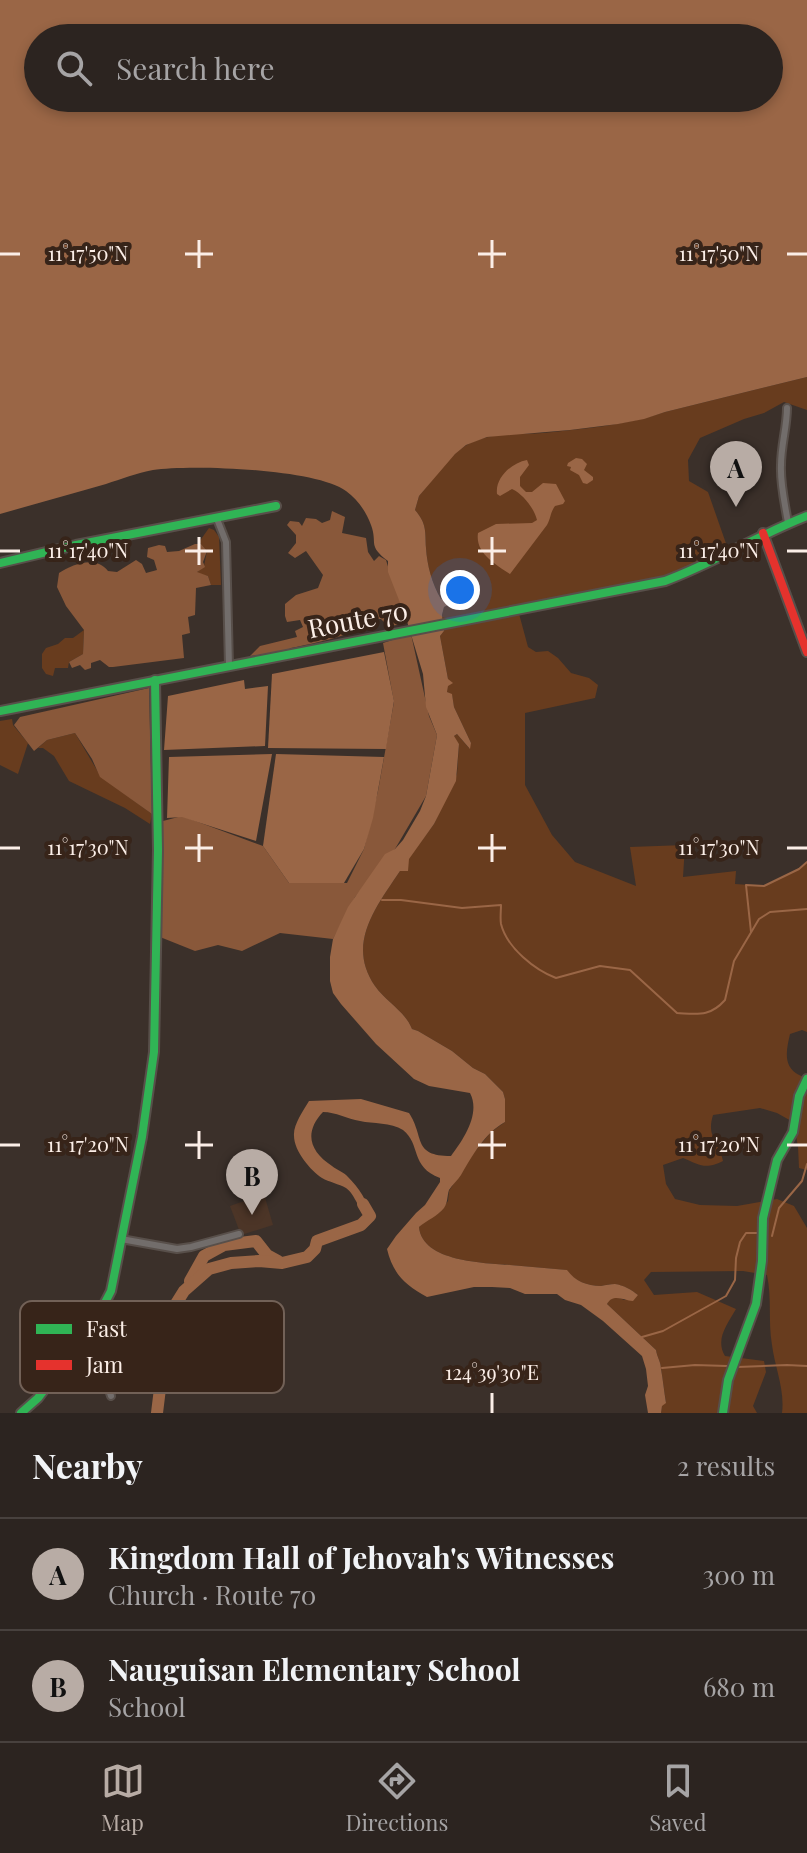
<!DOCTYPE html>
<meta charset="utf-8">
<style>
:root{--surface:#2c2420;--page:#38302d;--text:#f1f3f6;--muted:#a6a4a5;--line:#48413e;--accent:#b8aca5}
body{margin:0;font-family:"Playfair Display",serif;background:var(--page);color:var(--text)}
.you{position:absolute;left:460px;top:590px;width:28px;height:28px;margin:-20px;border:6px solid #fff;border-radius:50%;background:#1a73e8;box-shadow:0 0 0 12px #1a73e833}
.badge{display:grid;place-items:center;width:52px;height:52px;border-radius:50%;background:var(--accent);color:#111;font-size:26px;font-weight:700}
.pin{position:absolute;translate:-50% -66px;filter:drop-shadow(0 2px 4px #0008)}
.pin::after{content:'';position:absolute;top:42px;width:28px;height:24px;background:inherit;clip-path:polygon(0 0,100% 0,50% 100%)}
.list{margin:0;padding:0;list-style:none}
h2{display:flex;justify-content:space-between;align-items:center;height:104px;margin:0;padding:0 32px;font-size:34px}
h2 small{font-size:26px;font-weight:400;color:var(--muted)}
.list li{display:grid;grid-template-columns:52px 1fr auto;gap:24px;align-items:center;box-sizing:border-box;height:112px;padding:0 32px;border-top:2px solid var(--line)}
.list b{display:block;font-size:30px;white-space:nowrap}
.list p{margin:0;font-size:26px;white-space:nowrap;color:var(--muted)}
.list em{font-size:26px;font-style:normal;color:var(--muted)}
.icon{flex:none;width:44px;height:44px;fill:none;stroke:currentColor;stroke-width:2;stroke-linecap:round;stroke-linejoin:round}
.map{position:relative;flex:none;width:807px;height:1413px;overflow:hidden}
.search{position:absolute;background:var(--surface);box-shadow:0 4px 12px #0003;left:24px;right:24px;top:24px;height:88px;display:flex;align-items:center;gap:20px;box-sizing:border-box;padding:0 28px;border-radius:44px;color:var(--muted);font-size:30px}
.sheet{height:328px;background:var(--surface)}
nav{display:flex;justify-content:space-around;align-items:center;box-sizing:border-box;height:112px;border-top:2px solid var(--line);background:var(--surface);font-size:22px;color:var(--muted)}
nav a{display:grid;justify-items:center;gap:4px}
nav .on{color:var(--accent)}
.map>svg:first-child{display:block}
</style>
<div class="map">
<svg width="807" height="1413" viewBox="0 0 807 1413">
<rect width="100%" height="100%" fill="#3b302a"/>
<path fill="#4c3527" d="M 264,1194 L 273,1225 L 241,1235 L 230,1206 Z"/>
<g fill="#683c1e">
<path d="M 807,377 L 807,410 L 784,402 L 764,413 L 744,419 L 700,438 L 688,460 L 689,481 L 708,492 L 729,552 L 692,572 L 518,610 L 528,647 L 536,652 L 548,651 L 558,658 L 571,673 L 589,678 L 598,685 L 595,698 L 525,713 L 525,785 L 552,835 L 575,862 L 636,886 L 630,847 L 685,845 L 683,877 L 736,871 L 735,884 L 764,886 L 799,869 L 807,862 L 807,1032 L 802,1030 L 790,1034 C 785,1055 783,1071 807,1078 L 807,1170 L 799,1168 L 798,1146 L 793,1122 L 777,1113 L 760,1108 L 713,1115 C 706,1138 719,1140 723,1161 C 705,1170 700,1165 683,1158 L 663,1165 L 666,1184 L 675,1199 L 700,1205 L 737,1206 L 777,1199 L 794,1206 L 807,1228 L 807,1413 L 782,1413 C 785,1390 775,1368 772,1345 C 768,1321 772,1299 767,1275 L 743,1271 L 651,1272 L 644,1280 L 654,1295 L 697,1292 L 736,1309 C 727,1325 715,1339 725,1356 L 764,1361 L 766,1372 L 753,1406 L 757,1413 L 661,1413 L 662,1405 L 666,1402 C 664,1391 663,1380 661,1369 C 661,1362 657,1357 656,1350 L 607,1304 C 610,1296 618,1297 624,1300 L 638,1295 C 632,1290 623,1285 614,1284 C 610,1284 606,1285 601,1286 C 587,1286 575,1281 566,1270 C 548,1268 529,1267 510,1265 C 485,1263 422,1262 419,1227 L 425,1221 L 440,1212 L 448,1201 L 449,1191 L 471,1156 L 491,1132 L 505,1122 L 505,1099 L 503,1092 L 485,1074 L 473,1068 L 452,1051 L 418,1031 L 412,1029 C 405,1011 386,1002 375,986 C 346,944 376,907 400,871 L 408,871 L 408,859 L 434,824 L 457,774 L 459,744 L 453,737 L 457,734 L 469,748 L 471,743 L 454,707 L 452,695 L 447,692 L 448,679 L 440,636 L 444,631 L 442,615 L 444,607 L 456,602 L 456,600 L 441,599 C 432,584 427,565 426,548 C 425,531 427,524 415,510 L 419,496 C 433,480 447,457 465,446 C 489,431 517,435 543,433 C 583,429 627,425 665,412 Z"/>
<path d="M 209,528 L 214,530 L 219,537 L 221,585 L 211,585 L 208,576 L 196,573 L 204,566 L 207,551 L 199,542 Z"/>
<path d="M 84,630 L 83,654 L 69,662 L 68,668 L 55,668 L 53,676 L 46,674 L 42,668 L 42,654 L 46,648 L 58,644 L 65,638 L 73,638 Z"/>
<path d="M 12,719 L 13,725 L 28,743 L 18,774 L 0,765 L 0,721 Z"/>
<path d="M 75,733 L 98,772 L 111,784 L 152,814 L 150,824 L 125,808 L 69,781 L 54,756 L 43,748 L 38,748 L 47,740 Z"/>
</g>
<g fill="#89583a">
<path d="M 332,511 L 345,517 L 342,533 L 366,538 L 368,552 L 374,561 L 379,556 L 386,560 C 392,581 403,602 406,624 L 388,626 L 381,619 L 373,619 C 362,634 311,644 291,648 C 283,654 262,654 250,656 L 260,646 L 297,637 L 295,631 L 303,627 L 300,620 L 287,622 L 285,616 L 285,604 L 296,595 L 318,588 L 323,575 L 306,551 L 295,558 L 288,553 L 296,543 L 296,535 L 287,525 L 290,521 L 299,522 L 302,526 L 306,518 L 316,519 L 322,523 L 330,520 Z"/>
<path d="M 195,544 L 201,544 L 207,551 L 203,562 L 205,567 L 197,572 L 208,576 L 211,585 L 196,588 L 195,615 L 188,617 L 190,633 L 182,635 L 184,658 L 113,667 L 109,667 L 100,660 L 91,663 L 91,668 L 85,670 L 80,665 L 72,668 L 69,662 L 83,654 L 84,630 L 66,606 L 57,587 L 59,573 C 73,564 96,555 108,571 L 117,572 L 136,560 L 142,564 L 146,573 L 157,570 L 154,560 L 147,557 L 148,548 L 159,545 L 165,546 L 167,552 L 179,551 Z"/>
<path d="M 411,634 L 429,716 L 437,735 L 426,796 L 395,849 L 355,897 L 333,939 L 280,933 L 242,951 L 218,945 L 195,951 L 160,937 L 163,821 L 182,816 L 263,846 L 289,883 L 347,883 L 364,849 L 378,791 L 394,702 L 383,643 Z"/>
<path d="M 149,688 L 152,814 L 100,777 L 92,759 L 75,733 L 47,740 L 34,751 L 14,725 L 20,717 Z"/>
</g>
<g fill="#9a6646" fill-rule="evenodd">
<path d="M 0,0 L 807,0 L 807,377 L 665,412 L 644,419 L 618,424 L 570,430 L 487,437 L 466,445 L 455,454 L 419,496 L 415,510 C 427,524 425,531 426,548 C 427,565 432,584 441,599 L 457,601 L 444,607 L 442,615 L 444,631 L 440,636 L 448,679 L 453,683 L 448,686 L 447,692 L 452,694 L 454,707 L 471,743 L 470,749 L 457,734 L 454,736 L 459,744 L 456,781 L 434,824 L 409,859 L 408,871 L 400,871 C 376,907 346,944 375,986 C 386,1002 405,1011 412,1029 L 418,1031 L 452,1051 L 473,1068 L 485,1074 L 503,1092 L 505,1099 L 505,1122 C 485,1133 472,1156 461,1175 C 458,1180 452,1185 449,1190 C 447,1196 448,1202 444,1208 C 438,1216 427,1220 419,1227 C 422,1262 485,1263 510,1265 C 529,1267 548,1268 567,1270 C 575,1281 587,1286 601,1286 C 606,1285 610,1284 615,1284 C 623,1285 632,1290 638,1295 L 633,1301 C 623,1300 613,1293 607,1304 L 656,1350 C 657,1357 661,1362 661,1369 C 663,1380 664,1391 666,1403 L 662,1406 L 661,1413 L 648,1413 L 645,1395 L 648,1386 L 646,1369 L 642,1356 L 603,1321 L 581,1305 L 565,1300 L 557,1294 L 525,1294 L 510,1288 L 492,1287 L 474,1287 L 427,1297 C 405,1285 393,1274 387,1249 L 396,1236 L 416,1213 L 425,1205 L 440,1182 L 440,1178 C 410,1167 421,1144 403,1130 C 391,1122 373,1124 360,1121 C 347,1119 336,1112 323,1112 C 304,1132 309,1151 332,1166 C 337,1170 344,1172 348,1177 C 358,1187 369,1202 370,1216 C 358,1212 356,1195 346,1188 C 339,1184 329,1182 322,1178 C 311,1171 294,1151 294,1136 C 293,1125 303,1111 309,1101 L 361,1099 L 409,1113 C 425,1137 412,1156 451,1156 C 463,1140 481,1114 470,1093 L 429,1086 L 414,1079 L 376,1044 L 341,1004 L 333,993 L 330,981 L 330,957 L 333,939 L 348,907 L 385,854 L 395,849 L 403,840 L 420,811 L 426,796 L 437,735 L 426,707 L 423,674 L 406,618 L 388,572 L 388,561 C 367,545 378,544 371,525 C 366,511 357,499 346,491 C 316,469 191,464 153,470 C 137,473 121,479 106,484 C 71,494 35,504 0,514 ZM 38,38 L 769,38 L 769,98 L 38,98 Z"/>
<path d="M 576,458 L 582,459 L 587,464 L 584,470 L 593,477 L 593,480 L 587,484 L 583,483 L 579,475 L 570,470 L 571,467 L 567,466 L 568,463 Z"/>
<path d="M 527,460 L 529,465 L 520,477 L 520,486 L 526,492 L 532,492 L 543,483 L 556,484 L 565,501 L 563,504 L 555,506 C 550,513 551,518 547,525 L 510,574 C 495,564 475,553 478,533 L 496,524 L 532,523 L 537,520 C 534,508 523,494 512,489 L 500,496 L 497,494 C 495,478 511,463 527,460 Z"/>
<path d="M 384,652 L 394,701 L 386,749 L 268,748 L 272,674 Z"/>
<path d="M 244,680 L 245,689 L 268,686 L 265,746 L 164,750 L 168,696 Z"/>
<path d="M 272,754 L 256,841 L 182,817 L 167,818 L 169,757 Z"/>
<path d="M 276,754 L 384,757 L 373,818 L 364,849 L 344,883 L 289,883 L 263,846 Z"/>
</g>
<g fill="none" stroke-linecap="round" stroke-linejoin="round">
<g stroke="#9a6646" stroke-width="2">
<path d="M 382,900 L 401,900 L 462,908 L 501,905 C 501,911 500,918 501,924 C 507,948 535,970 556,978 L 600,966 L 630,970 L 677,1013 C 698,1014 710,1017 725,1000 L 734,961 L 759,919 L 770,912 L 807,909"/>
<path d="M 751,932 L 746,885 L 764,886 L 799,869 L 807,862"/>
<path d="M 772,1236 L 779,1208 L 802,1181 L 807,1164"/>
<path d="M 642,1337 L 663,1331 L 726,1296 L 735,1280 L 736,1258 L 740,1242 L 746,1233 L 758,1233"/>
<path d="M 737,1367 L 787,1365 L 807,1366"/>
<path d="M 662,1368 L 695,1365 L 727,1366"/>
</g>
<g stroke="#9a6646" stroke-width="12">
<path d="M 190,1281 L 204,1256 L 224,1245 L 256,1241 L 267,1255 L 278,1261"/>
<path d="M 157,1413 L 169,1315 L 184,1291 L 209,1269 L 231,1263 L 259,1261 L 282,1263 L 307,1257 L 315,1249 L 317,1241 L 361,1225 L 370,1216 L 363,1204"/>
</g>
<g stroke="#584f4a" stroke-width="10">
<g id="street">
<path d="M 787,408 C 787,427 781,445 781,465 C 780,484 785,504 788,523"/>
<path d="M 217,519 L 226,542 L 229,666"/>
<path d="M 121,1239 L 177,1249 L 191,1247 L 239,1234"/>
<path d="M 90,1328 L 101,1350 L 101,1365 L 111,1396"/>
</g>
</g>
<g stroke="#584f4a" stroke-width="12">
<g id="fast">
<path d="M 0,563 L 76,545 L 276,506"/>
<path d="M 0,711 L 665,581 C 714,563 758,535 807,516"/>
<path d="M 21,1413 L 38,1398 L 72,1353 L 96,1320 L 111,1291 L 142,1137 L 154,1052 L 158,850 L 155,680"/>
<path d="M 723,1413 L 728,1380 L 756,1304 L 762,1261 L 763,1218 L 777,1160 L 793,1132 L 799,1096 L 807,1079"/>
</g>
</g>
<g stroke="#584f4a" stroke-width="12">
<path id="jam" d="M 763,533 L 807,652"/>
</g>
<use href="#street" stroke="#726d6b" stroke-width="6"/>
<use href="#fast" stroke="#30b455" stroke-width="8"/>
<use href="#jam" stroke="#e5322d" stroke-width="8"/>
</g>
<path fill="none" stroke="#fbeee7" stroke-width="3" d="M 199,240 L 199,268M 492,240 L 492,268M 0,254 L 20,254M 185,254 L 213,254M 478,254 L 506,254M 787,254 L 807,254M 199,537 L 199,565M 492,537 L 492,565M 0,551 L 20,551M 185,551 L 213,551M 478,551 L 506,551M 787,551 L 807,551M 199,834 L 199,862M 492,834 L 492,862M 0,848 L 20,848M 185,848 L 213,848M 478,848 L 506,848M 787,848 L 807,848M 199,1131 L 199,1159M 492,1131 L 492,1159M 0,1145 L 20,1145M 185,1145 L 213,1145M 478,1145 L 506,1145M 787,1145 L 807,1145M 492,1393 L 492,1413"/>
<g text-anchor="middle" stroke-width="8" stroke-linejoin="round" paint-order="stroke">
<g font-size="26" fill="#fbeee7" stroke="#372419">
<text transform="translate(358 620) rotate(-11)" y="9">Route 70</text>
</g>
</g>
<rect x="20" y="1301" width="264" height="92" rx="12" fill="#372419" stroke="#726157" stroke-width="2"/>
<rect x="36" y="1324" width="36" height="10" fill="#30b455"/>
<rect x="36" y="1360" width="36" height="10" fill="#e5322d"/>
<g font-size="22" fill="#fbeee7">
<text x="86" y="1337">Fast</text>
<text x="86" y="1373">Jam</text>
</g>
<g font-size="20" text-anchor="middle" fill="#fbeee7" stroke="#372419" stroke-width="8" stroke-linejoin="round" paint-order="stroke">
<text x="88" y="261">11°17'50"N</text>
<text x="719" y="261">11°17'50"N</text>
<text x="88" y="558">11°17'40"N</text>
<text x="719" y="558">11°17'40"N</text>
<text x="88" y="855">11°17'30"N</text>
<text x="719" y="855">11°17'30"N</text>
<text x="88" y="1152">11°17'20"N</text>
<text x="719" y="1152">11°17'20"N</text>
<text x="492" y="1380">124°39'30"E</text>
</g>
</svg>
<div class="you"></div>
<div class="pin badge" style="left:736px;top:507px">A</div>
<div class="pin badge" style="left:252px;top:1215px">B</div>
<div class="search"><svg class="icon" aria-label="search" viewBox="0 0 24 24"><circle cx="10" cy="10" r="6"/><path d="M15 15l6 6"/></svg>Search here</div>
</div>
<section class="sheet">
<h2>Nearby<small>2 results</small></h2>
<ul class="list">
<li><span class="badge">A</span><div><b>Kingdom Hall of Jehovah's Witnesses</b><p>Church · Route 70</p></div><em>300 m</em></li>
<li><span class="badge">B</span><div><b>Nauguisan Elementary School</b><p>School</p></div><em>680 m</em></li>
</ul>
</section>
<nav>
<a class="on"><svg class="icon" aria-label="map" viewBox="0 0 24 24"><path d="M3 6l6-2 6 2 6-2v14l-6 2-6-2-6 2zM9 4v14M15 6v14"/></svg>Map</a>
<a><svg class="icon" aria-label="directions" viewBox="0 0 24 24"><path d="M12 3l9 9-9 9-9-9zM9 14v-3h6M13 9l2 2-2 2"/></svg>Directions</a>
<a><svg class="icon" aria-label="saved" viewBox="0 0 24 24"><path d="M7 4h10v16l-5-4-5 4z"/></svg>Saved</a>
</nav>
